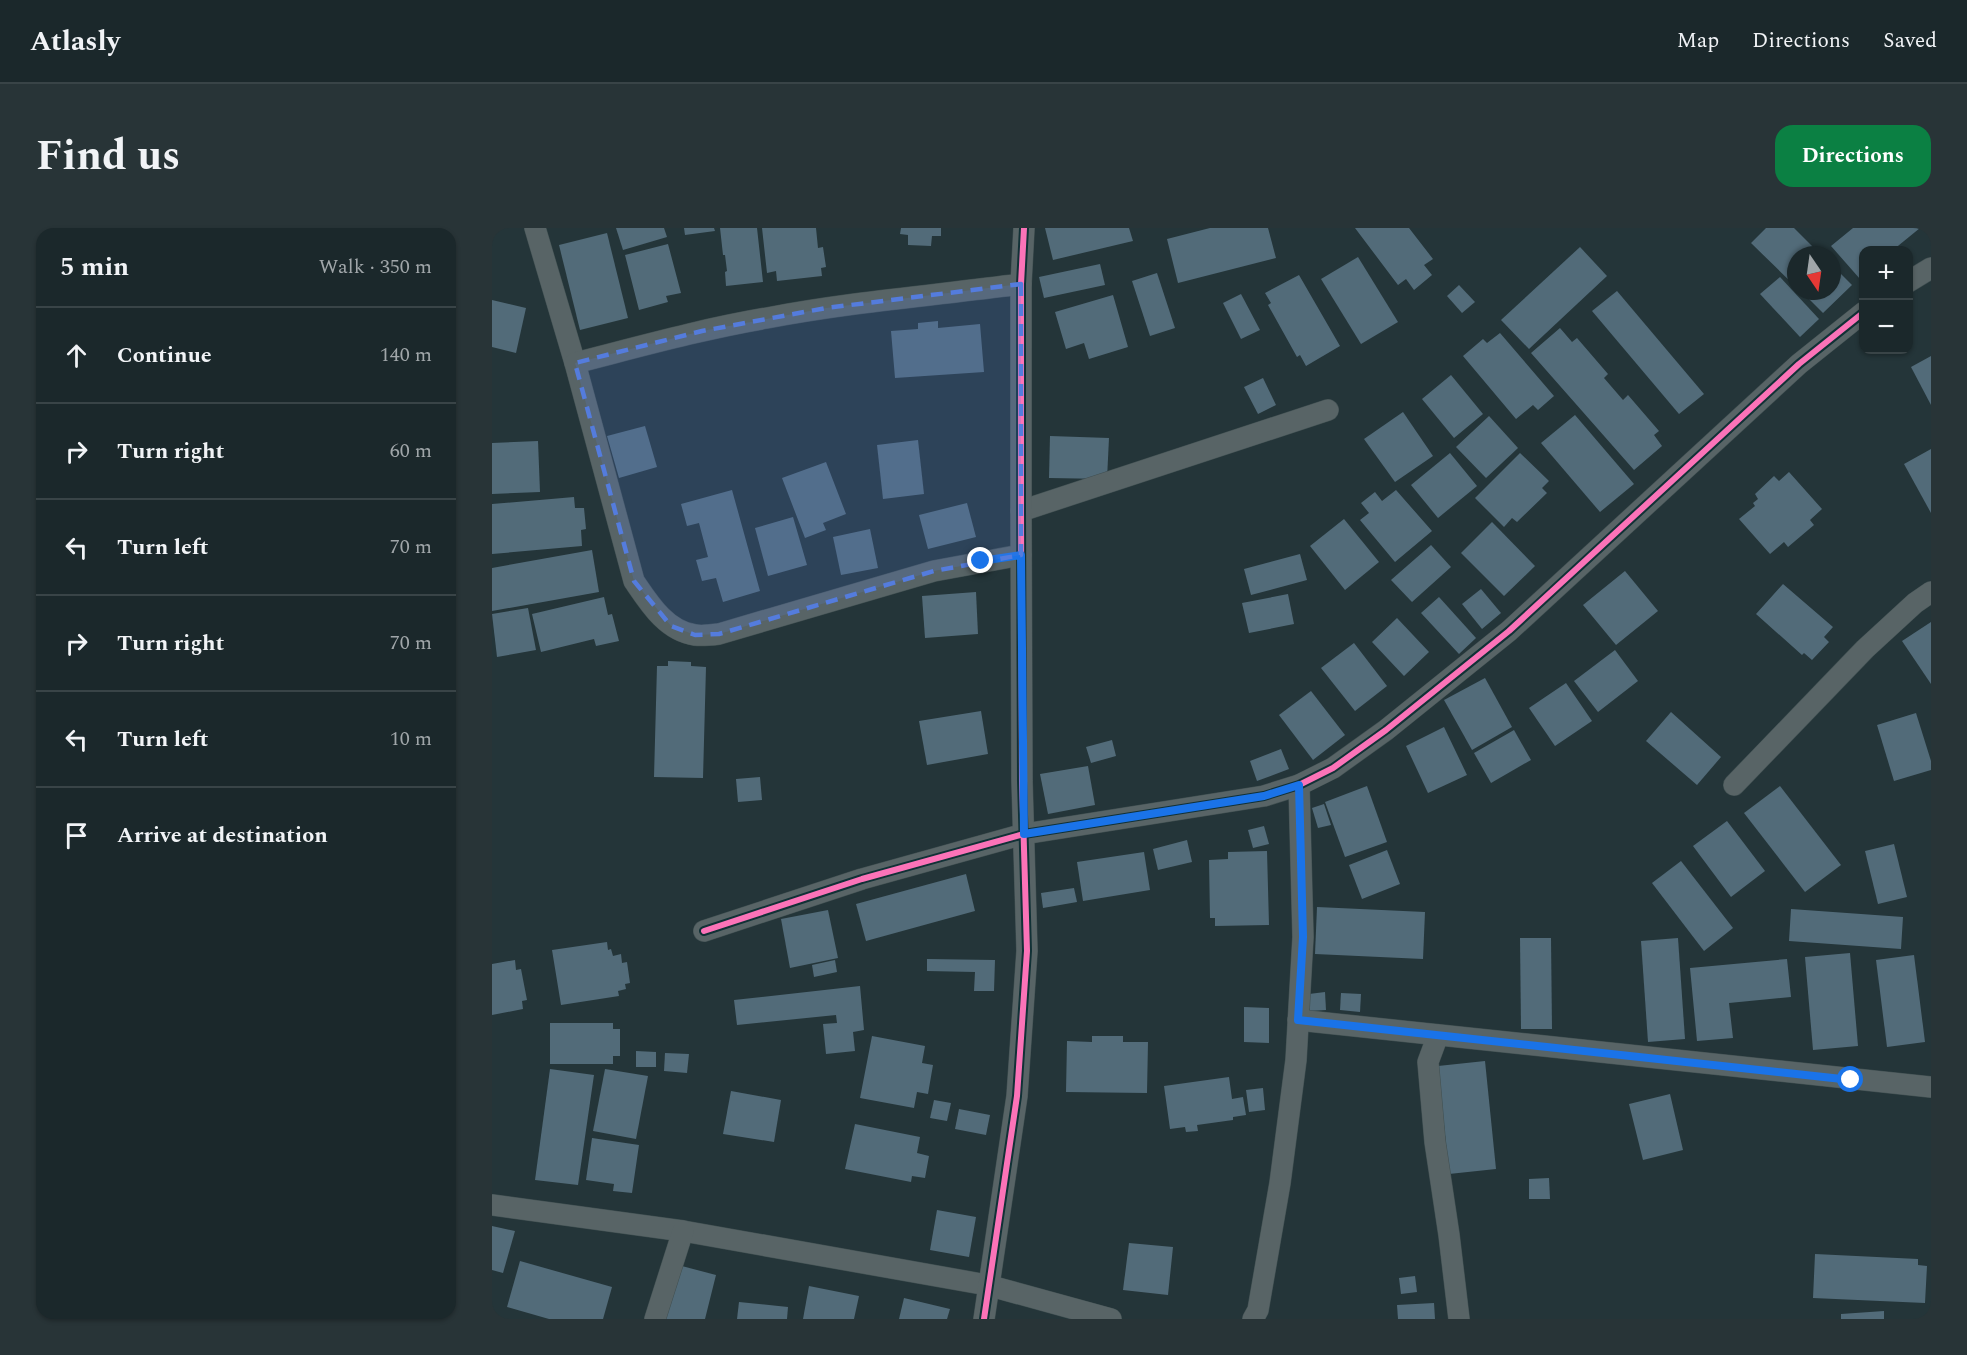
<!DOCTYPE html>
<meta charset="utf-8">
<style>
:root{--surface:#1b282b;--page:#283437;--text:#f1f3f6;--muted:#a0a6a9;--line:#394447;--accent:#0b8043}
body{margin:0;font-family:Spectral,serif;background:var(--page);color:var(--text)}
.controls{position:absolute;right:18px;top:18px;display:grid;overflow:hidden;border-radius:12px;box-shadow:0 2px 4px #0004}
.controls button{width:54px;height:54px;display:grid;place-items:center;padding:0;border:0;border-bottom:2px solid var(--line);background:var(--surface);color:var(--text);font:30px sans-serif}
.compass{position:absolute;left:1295px;top:18px;width:54px;height:54px;border-radius:50%;background:var(--surface);box-shadow:0 2px 4px #0004;rotate:167deg}
.stop{position:absolute;width:18px;height:18px;margin:-14px;border:4px solid #1a73e8;border-radius:50%;background:#fff}
.stop.end{background:#1a73e8;border-color:#fff;box-shadow:0 2px 6px #0008}
.list{margin:0;padding:0;list-style:none}
h2{display:flex;justify-content:space-between;align-items:center;height:78px;margin:0;padding:0 24px;font-size:26px}
h2 small{font-size:20px;font-weight:400;color:var(--muted)}
.list li{display:grid;grid-template-columns:39px 1fr auto;gap:18px;align-items:center;box-sizing:border-box;height:96px;padding:0 24px;border-top:2px solid var(--line)}
.list b{display:block;font-size:22px;white-space:nowrap}
.list em{font-size:20px;font-style:normal;color:var(--muted)}
.icon{flex:none;width:33px;height:33px;fill:none;stroke:currentColor;stroke-width:2;stroke-linecap:round;stroke-linejoin:round}
.map{position:relative;flex:none;width:1439px;height:1091px;overflow:hidden;border-radius:18px}
header{display:flex;align-items:center;gap:36px;box-sizing:border-box;height:84px;padding:0 30px;background:var(--surface);border-bottom:2px solid var(--line)}
header strong{font-size:28px}
nav{display:flex;gap:33px;margin-inline-start:auto;font-size:21px}
.intro{display:flex;align-items:center;justify-content:space-between;box-sizing:border-box;height:144px;padding:0 36px}
h1{margin:0;font-size:42px}
.button{padding:15px 27px;border-radius:18px;background:var(--accent);color:#fff;font-size:21px;font-weight:700}
main{display:flex;gap:36px;padding:0 36px}
aside{flex:1;background:var(--surface);border-radius:18px;box-shadow:0 2px 4px #0004}
.map>svg:first-child{display:block}
</style>
<header>
<strong>Atlasly</strong>
<nav><a>Map</a><a>Directions</a><a>Saved</a></nav>
</header>
<div class="intro"><h1>Find us</h1><a class="button">Directions</a></div>
<main>
<aside>
<h2>5 min<small>Walk · 350 m</small></h2>
<ul class="list">
<li><svg class="icon" aria-label="ahead" viewBox="0 0 24 24"><path d="M12 20V5M6 11l6-6 6 6"/></svg><div><b>Continue</b></div><em>140 m</em></li>
<li><svg class="icon" aria-label="right" viewBox="0 0 24 24"><path d="M7 20v-9h11M14 6l5 5-5 5"/></svg><div><b>Turn right</b></div><em>60 m</em></li>
<li><svg class="icon" aria-label="left" viewBox="0 0 24 24"><path d="M17 20v-9H6M10 6l-5 5 5 5"/></svg><div><b>Turn left</b></div><em>70 m</em></li>
<li><svg class="icon" aria-label="right" viewBox="0 0 24 24"><path d="M7 20v-9h11M14 6l5 5-5 5"/></svg><div><b>Turn right</b></div><em>70 m</em></li>
<li><svg class="icon" aria-label="left" viewBox="0 0 24 24"><path d="M17 20v-9H6M10 6l-5 5 5 5"/></svg><div><b>Turn left</b></div><em>10 m</em></li>
<li><svg class="icon" aria-label="arrive" viewBox="0 0 24 24"><path d="M6 21V4h12l-3 4 3 4H6"/></svg><div><b>Arrive at destination</b></div></li>
</ul>
</aside>
<div class="map">
<svg width="1439" height="1091" viewBox="0 0 1439 1091">
<rect width="100%" height="100%" fill="#243539"/>
<g fill="#526b79">
<path d="M 124,0 L 172,0 L 175,9 L 131,22 Z"/>
<path d="M 192,0 L 222,0 L 223,3 L 193,7 Z"/>
<path d="M 228,0 L 265,0 L 271,54 L 234,58 L 233,44 L 235,43 L 233,27 L 231,27 Z"/>
<path d="M 270,0 L 324,0 L 326,20 L 331,19 L 334,39 L 329,40 L 330,48 L 285,53 L 284,43 L 275,45 Z"/>
<path d="M 409,0 L 449,0 L 449,8 L 440,8 L 439,18 L 416,17 L 416,7 L 408,6 Z"/>
<path d="M 553,0 L 637,0 L 641,13 L 561,32 Z"/>
<path d="M 718,0 L 776,0 L 784,30 L 686,55 L 675,11 Z"/>
<path d="M 863,0 L 917,0 L 941,31 L 932,37 L 940,47 L 922,62 L 914,51 L 906,57 Z"/>
<path d="M 1274,0 L 1302,0 L 1329,27 L 1304,27 L 1304,59 L 1259,15 Z"/>
<path d="M 1361,0 L 1428,0 L 1401,22 L 1372,22 L 1372,47 L 1368,51 L 1339,18 Z"/>
<path d="M 115,5 L 136,90 L 88,102 L 67,17 Z"/>
<path d="M 176,16 L 189,65 L 174,68 L 176,74 L 147,82 L 133,27 Z"/>
<path d="M 1088,19 L 1115,48 L 1037,121 L 1009,92 Z"/>
<path d="M 866,29 L 906,94 L 869,116 L 829,51 Z"/>
<path d="M 608,36 L 613,57 L 552,70 L 547,49 Z"/>
<path d="M 1340,37 L 1360,57 L 1331,85 L 1309,63 L 1340,63 Z"/>
<path d="M 665,45 L 683,100 L 658,108 L 640,53 Z"/>
<path d="M 807,47 L 848,118 L 814,138 L 808,127 L 805,129 L 776,77 L 779,75 L 773,65 Z"/>
<path d="M 1288,49 L 1327,91 L 1308,109 L 1268,66 Z"/>
<path d="M 967,57 L 983,74 L 970,85 L 955,68 Z"/>
<path d="M 1125,63 L 1212,166 L 1187,186 L 1100,83 Z"/>
<path d="M 749,66 L 768,102 L 749,111 L 731,75 Z"/>
<path d="M 621,67 L 636,119 L 597,131 L 592,115 L 574,121 L 563,84 Z"/>
<path d="M 0,72 L 34,80 L 24,125 L 0,119 Z"/>
<path d="M 446,93 L 446,100 L 488,96 L 492,144 L 403,150 L 399,103 L 426,101 L 426,95 Z"/>
<path d="M 1068,100 L 1080,114 L 1085,110 L 1116,146 L 1112,150 L 1131,172 L 1136,167 L 1167,203 L 1162,207 L 1170,218 L 1142,242 L 1039,125 Z"/>
<path d="M 1008,105 L 1062,168 L 1046,182 L 1041,177 L 1024,191 L 971,128 L 991,111 L 995,115 Z"/>
<path d="M 1439,128 L 1439,177 L 1419,139 Z"/>
<path d="M 959,147 L 991,186 L 962,210 L 930,171 Z"/>
<path d="M 771,150 L 784,177 L 766,186 L 752,159 Z"/>
<path d="M 911,184 L 941,228 L 903,254 L 872,211 Z"/>
<path d="M 1083,187 L 1142,256 L 1108,284 L 1049,215 Z"/>
<path d="M 997,188 L 1026,220 L 994,250 L 964,219 Z"/>
<path d="M 153,198 L 165,239 L 127,250 L 115,208 Z"/>
<path d="M 558,208 L 617,210 L 615,251 L 557,250 Z"/>
<path d="M 426,212 L 432,266 L 391,271 L 385,217 Z"/>
<path d="M 46,213 L 48,264 L 0,266 L 0,215 Z"/>
<path d="M 1439,221 L 1439,285 L 1412,236 Z"/>
<path d="M 958,225 L 985,258 L 946,290 L 919,257 Z"/>
<path d="M 1028,225 L 1057,253 L 1050,260 L 1055,265 L 1025,294 L 1020,290 L 1012,299 L 983,270 Z"/>
<path d="M 334,234 L 354,286 L 331,295 L 334,302 L 313,310 L 290,250 Z"/>
<path d="M 1297,244 L 1330,281 L 1318,292 L 1322,297 L 1296,319 L 1292,314 L 1278,326 L 1247,291 L 1263,278 L 1261,275 L 1266,271 L 1263,266 L 1282,248 L 1287,253 Z"/>
<path d="M 240,262 L 268,363 L 231,374 L 224,350 L 210,353 L 204,332 L 216,329 L 207,295 L 195,298 L 189,276 Z"/>
<path d="M 904,262 L 940,303 L 903,334 L 868,292 L 877,285 L 869,275 L 883,264 L 890,273 Z"/>
<path d="M 82,269 L 83,280 L 92,280 L 94,301 L 89,302 L 90,318 L 0,326 L 0,276 Z"/>
<path d="M 475,275 L 484,309 L 436,321 L 427,287 Z"/>
<path d="M 301,289 L 315,337 L 276,348 L 263,300 Z"/>
<path d="M 852,291 L 887,334 L 853,362 L 818,318 Z"/>
<path d="M 1000,294 L 1043,338 L 1012,368 L 969,325 Z"/>
<path d="M 378,301 L 386,340 L 349,347 L 341,309 Z"/>
<path d="M 939,317 L 959,339 L 920,374 L 899,352 Z"/>
<path d="M 100,322 L 107,364 L 0,383 L 0,340 Z"/>
<path d="M 808,326 L 815,352 L 759,367 L 752,341 Z"/>
<path d="M 1133,343 L 1166,383 L 1124,417 L 1091,377 Z"/>
<path d="M 1291,356 L 1341,399 L 1332,409 L 1337,414 L 1320,432 L 1312,425 L 1310,427 L 1264,386 Z"/>
<path d="M 989,361 L 1009,385 L 990,401 L 970,376 Z"/>
<path d="M 484,364 L 486,406 L 433,410 L 430,368 Z"/>
<path d="M 796,366 L 802,396 L 757,405 L 750,375 Z"/>
<path d="M 112,369 L 116,387 L 120,386 L 127,413 L 104,418 L 102,411 L 49,424 L 40,386 Z"/>
<path d="M 947,369 L 984,410 L 967,426 L 929,385 Z"/>
<path d="M 36,380 L 44,422 L 5,429 L 0,386 Z"/>
<path d="M 905,390 L 937,424 L 912,448 L 880,414 Z"/>
<path d="M 1439,394 L 1439,456 L 1410,413 Z"/>
<path d="M 862,415 L 895,458 L 863,483 L 829,440 Z"/>
<path d="M 1123,422 L 1146,453 L 1106,484 L 1082,453 Z"/>
<path d="M 176,433 L 199,434 L 199,438 L 214,439 L 211,550 L 162,549 L 165,438 L 176,438 Z"/>
<path d="M 993,450 L 1020,499 L 980,522 L 952,472 Z"/>
<path d="M 1074,455 L 1100,493 L 1063,518 L 1037,480 Z"/>
<path d="M 819,463 L 853,507 L 821,532 L 787,487 Z"/>
<path d="M 489,483 L 496,526 L 435,537 L 427,493 Z"/>
<path d="M 1179,484 L 1229,529 L 1205,557 L 1154,513 Z"/>
<path d="M 1424,485 L 1439,533 L 1439,542 L 1402,553 L 1385,497 Z"/>
<path d="M 952,499 L 975,547 L 936,565 L 914,518 Z"/>
<path d="M 1022,502 L 1039,532 L 999,555 L 982,525 Z"/>
<path d="M 620,512 L 624,528 L 599,535 L 594,519 Z"/>
<path d="M 789,521 L 797,541 L 765,553 L 758,533 Z"/>
<path d="M 596,538 L 603,577 L 556,586 L 548,546 Z"/>
<path d="M 268,549 L 270,572 L 246,574 L 244,551 Z"/>
<path d="M 875,558 L 895,614 L 853,629 L 833,574 Z"/>
<path d="M 1288,558 L 1349,637 L 1313,664 L 1252,585 Z"/>
<path d="M 832,576 L 839,597 L 826,600 L 820,580 Z"/>
<path d="M 1235,593 L 1273,643 L 1239,669 L 1201,618 Z"/>
<path d="M 772,598 L 777,616 L 761,620 L 756,602 Z"/>
<path d="M 695,612 L 700,634 L 666,642 L 661,621 Z"/>
<path d="M 1402,616 L 1415,669 L 1386,676 L 1373,623 Z"/>
<path d="M 895,622 L 908,656 L 870,671 L 857,637 Z"/>
<path d="M 775,623 L 777,697 L 723,698 L 723,690 L 718,690 L 717,632 L 736,631 L 736,624 Z"/>
<path d="M 652,624 L 658,662 L 591,673 L 585,634 Z"/>
<path d="M 1189,633 L 1241,700 L 1212,723 L 1160,655 Z"/>
<path d="M 474,646 L 483,683 L 374,713 L 364,676 Z"/>
<path d="M 582,660 L 585,674 L 551,680 L 549,665 Z"/>
<path d="M 825,679 L 933,684 L 931,731 L 823,726 Z"/>
<path d="M 1299,681 L 1411,689 L 1409,721 L 1297,713 Z"/>
<path d="M 336,682 L 346,730 L 298,740 L 289,691 Z"/>
<path d="M 1028,710 L 1059,710 L 1060,801 L 1029,801 Z"/>
<path d="M 1186,710 L 1193,811 L 1156,814 L 1149,713 Z"/>
<path d="M 115,714 L 116,722 L 119,721 L 121,728 L 129,726 L 130,735 L 135,734 L 138,755 L 133,756 L 134,761 L 126,763 L 127,768 L 69,777 L 60,722 Z"/>
<path d="M 1358,725 L 1366,818 L 1321,822 L 1313,729 Z"/>
<path d="M 1422,727 L 1433,814 L 1395,819 L 1384,732 Z"/>
<path d="M 435,731 L 503,732 L 502,763 L 482,763 L 483,744 L 435,743 Z"/>
<path d="M 1295,731 L 1299,769 L 1237,775 L 1241,810 L 1205,813 L 1198,740 Z"/>
<path d="M 23,732 L 24,742 L 29,741 L 35,772 L 30,773 L 31,781 L 0,787 L 0,736 Z"/>
<path d="M 343,732 L 345,744 L 322,749 L 320,737 Z"/>
<path d="M 368,758 L 372,802 L 361,804 L 363,823 L 334,826 L 331,796 L 345,795 L 344,787 L 245,797 L 242,772 Z"/>
<path d="M 833,764 L 834,782 L 818,783 L 817,766 Z"/>
<path d="M 849,765 L 869,766 L 868,784 L 848,782 Z"/>
<path d="M 752,779 L 777,780 L 777,815 L 752,814 Z"/>
<path d="M 58,795 L 121,795 L 121,801 L 128,801 L 128,828 L 121,828 L 121,836 L 58,836 Z"/>
<path d="M 380,808 L 433,818 L 430,835 L 441,837 L 436,866 L 425,864 L 422,880 L 368,870 Z"/>
<path d="M 600,808 L 631,808 L 631,814 L 656,814 L 655,865 L 574,864 L 575,813 L 600,814 Z"/>
<path d="M 144,823 L 164,824 L 164,839 L 144,839 Z"/>
<path d="M 173,825 L 197,826 L 195,845 L 172,843 Z"/>
<path d="M 993,833 L 1004,941 L 957,946 L 946,838 Z"/>
<path d="M 58,841 L 102,847 L 86,957 L 43,952 Z"/>
<path d="M 113,841 L 156,848 L 144,911 L 101,903 Z"/>
<path d="M 737,849 L 740,871 L 751,869 L 754,887 L 741,889 L 741,892 L 705,897 L 706,903 L 694,904 L 693,899 L 678,901 L 672,858 Z"/>
<path d="M 771,860 L 773,882 L 757,884 L 754,862 Z"/>
<path d="M 239,863 L 289,872 L 282,914 L 231,906 Z"/>
<path d="M 1178,866 L 1191,922 L 1151,932 L 1137,876 Z"/>
<path d="M 442,872 L 459,875 L 455,893 L 438,890 Z"/>
<path d="M 467,881 L 498,887 L 494,907 L 463,901 Z"/>
<path d="M 363,896 L 428,909 L 425,925 L 437,928 L 433,950 L 420,948 L 419,954 L 353,941 Z"/>
<path d="M 100,910 L 147,917 L 140,965 L 121,963 L 122,956 L 94,952 Z"/>
<path d="M 1057,950 L 1058,971 L 1037,971 L 1037,951 Z"/>
<path d="M 445,982 L 484,989 L 477,1029 L 438,1022 Z"/>
<path d="M 0,998 L 23,1003 L 11,1045 L 0,1042 Z"/>
<path d="M 637,1015 L 681,1019 L 676,1067 L 631,1062 Z"/>
<path d="M 1323,1026 L 1426,1031 L 1426,1037 L 1435,1038 L 1433,1075 L 1321,1070 Z"/>
<path d="M 28,1033 L 120,1059 L 111,1091 L 57,1091 L 15,1079 Z"/>
<path d="M 186,1037 L 224,1047 L 213,1091 L 172,1091 Z"/>
<path d="M 923,1048 L 925,1064 L 909,1066 L 907,1050 Z"/>
<path d="M 317,1058 L 367,1068 L 362,1091 L 311,1091 Z"/>
<path d="M 412,1070 L 458,1081 L 455,1091 L 407,1091 Z"/>
<path d="M 247,1074 L 296,1079 L 295,1091 L 245,1091 Z"/>
<path d="M 942,1075 L 943,1091 L 906,1091 L 905,1077 Z"/>
<path d="M 1392,1083 L 1392,1091 L 1349,1091 L 1349,1086 Z"/>
</g>
<g fill="none" stroke-linecap="round" stroke-linejoin="round">
<g stroke="#415052" stroke-width="22">
<g id="minor">
<path d="M 43,0 L 83,135 L 142,353 C 157,375 174,403 203,407 C 210,408 219,407 227,406 L 442,343 L 529,327"/>
<path d="M 1416,54 L 1439,40"/>
<path d="M 83,135 C 146,119 210,101 275,90 C 359,74 445,67 529,56"/>
<path d="M 529,283 L 836,182"/>
<path d="M 1242,557 L 1373,421 L 1423,375 L 1439,364"/>
<path d="M 212,703 L 370,651 L 532,606 L 772,568 L 807,557 L 841,540 L 894,502 L 1017,403 L 1307,136 L 1372,84"/>
<path d="M 806,792 L 1439,859"/>
<path d="M 946,807 L 936,834 L 943,914 L 957,1007 L 967,1091"/>
<path d="M 0,977 L 191,1003 L 495,1057 L 619,1091"/>
<path d="M 163,1091 L 191,1003"/>
<path d="M 492,1091 L 525,868 L 535,723 L 530,553 L 529,283 L 529,56 L 532,0"/>
<path d="M 761,1091 L 766,1082 L 788,955 L 804,832 L 811,709 L 807,557"/>
</g>
</g>
<use href="#minor" stroke="#586466" stroke-width="21"/>
<g stroke="#113136" stroke-width="10">
<g id="cycleway">
<path d="M 212,703 L 370,651 L 532,606 L 772,568 L 807,557 L 841,540 L 894,502 L 1017,403 L 1307,136 L 1372,84"/>
<path d="M 492,1091 L 525,868 L 535,723 L 530,553 L 529,283 L 529,56 L 532,0"/>
</g>
</g>
<use href="#cycleway" stroke="#fb73b8" stroke-width="6"/>
</g>
<g fill="none" stroke-linecap="round" stroke-linejoin="round">
<path stroke="#1a73e8" stroke-width="8" d="M 489,333 L 529,327 L 532,606 L 772,568 L 807,557 L 811,709 L 806,792 L 1359,852"/>
</g>
<path fill="#547cdd" fill-opacity="0.2" stroke="#547cdd" stroke-width="4.5" stroke-dasharray="12 8" stroke-linejoin="round" d="M 529,56 L 529,327 L 442,343 L 227,406 L 203,407 L 179,398 L 142,353 L 83,135 L 210,103 L 334,80 Z"/>
</svg>
<div class="controls">
<button>+</button>
<button>−</button>
</div>
<svg class="compass" viewBox="-18 -18 36 36"><path d="M0-13l5 13h-10z" fill="#e53935"/><path d="M0 13l5-13h-10z" fill="#a0a6a9"/></svg>
<div class="stop" style="left:1359px;top:852px"></div>
<div class="stop end" style="left:489px;top:333px"></div>
</div>
</main>
